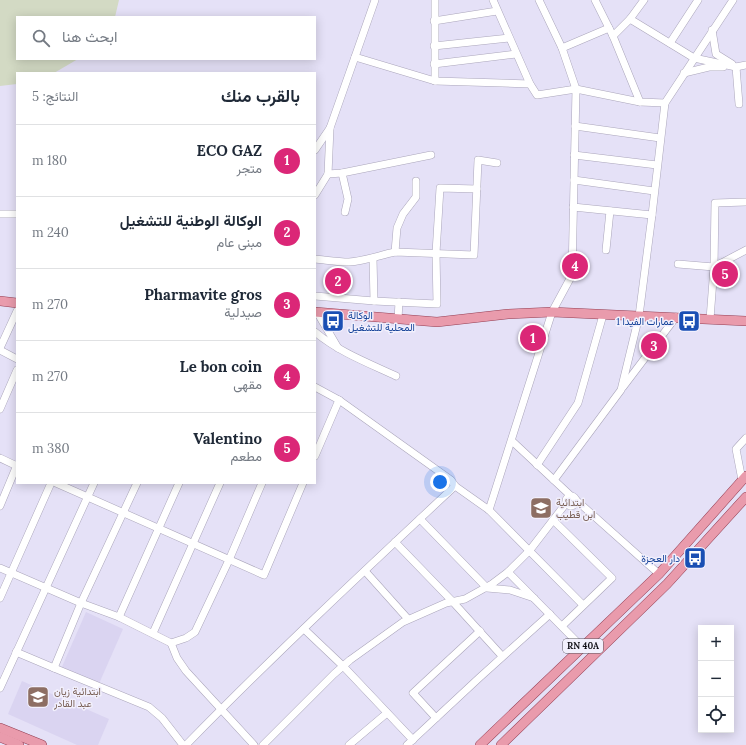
<!DOCTYPE html>
<html lang="ar">
<meta charset="utf-8">
<style>
:root{--surface:#fff;--page:#f2f2f3;--text:#1f2937;--muted:#747a83;--line:#e0e1e3;--accent:#db2777}
body{margin:0;font-family:Lora,Vazirmatn,serif;background:var(--page);color:var(--text);direction:rtl}
.controls{position:absolute;right:12px;bottom:12px;display:grid;overflow:hidden;border-radius:0px;box-shadow:0 2px 10px #0003}
.controls button{width:36px;height:36px;display:grid;place-items:center;padding:0;border:0;border-bottom:1px solid var(--line);background:var(--surface);color:var(--text);font:20px sans-serif}
.you{position:absolute;left:440px;top:482px;width:14px;height:14px;margin:-10px;border:3px solid #fff;border-radius:50%;background:#1a73e8;box-shadow:0 0 0 6px #1a73e833}
.badge{display:grid;place-items:center;width:26px;height:26px;border-radius:50%;background:var(--accent);color:#fff;font-size:13px;font-weight:700}
.pin{position:absolute;translate:-50% -50%;border:2px solid #fff;box-shadow:0 1px 4px #0006}
.list{margin:0;padding:0;list-style:none}
h2{display:flex;justify-content:space-between;align-items:center;height:52px;margin:0;padding:0 16px;font-size:17px}
h2 small{font-size:13px;font-weight:400;color:var(--muted)}
.list li{display:grid;grid-template-columns:26px 1fr auto;gap:12px;align-items:center;box-sizing:border-box;height:72px;padding:0 16px;border-top:1px solid var(--line)}
.list b{display:block;font-size:15px;white-space:nowrap}
.list p{margin:0;font-size:13px;white-space:nowrap;color:var(--muted)}
.list em{font-size:13px;font-style:normal;color:var(--muted)}
.icon{flex:none;width:22px;height:22px;fill:none;stroke:currentColor;stroke-width:2;stroke-linecap:round;stroke-linejoin:round}
.map{position:relative;flex:none;width:746px;height:745px;overflow:hidden;direction:ltr}
.search{position:absolute;background:var(--surface);box-shadow:0 2px 10px #0003;left:16px;top:16px;width:300px;height:44px;display:flex;align-items:center;gap:10px;box-sizing:border-box;padding:0 14px;border-radius:0px;color:var(--muted);font-size:15px}
.panel{position:absolute;background:var(--surface);box-shadow:0 2px 10px #0003;left:16px;top:72px;width:300px;height:412px;border-radius:0px;direction:rtl}
.map>svg:first-child{display:block}
</style>
<div class="map">
<svg width="746" height="745" viewBox="0 0 746 745">
<rect width="100%" height="100%" fill="#e5e1f7"/>
<g fill="#dad4f1">
<path d="M 86,612 L 123,629 L 98,686 L 61,669 Z"/>
<path d="M 22,681 L 109,719 L 98,745 L 77,745 L 8,714 Z"/>
</g>
<path fill="#d3dac4" d="M 0,0 L 119,0 L 115,17 L 17,17 L 17,59 L 78,59 L 54,73 L 17,73 L 17,84 L 0,86 Z"/>
<g fill="none" stroke-linecap="round" stroke-linejoin="round">
<g stroke="#aba6bb" stroke-width="8">
<g id="minor">
<path d="M 493,0 L 530,84"/>
<path d="M 595,0 L 613,36 L 640,102"/>
<path d="M 630,19 L 694,58 L 736,67 L 746,65"/>
<path d="M 434,21 L 497,11"/>
<path d="M 712,30 L 716,54 L 732,64"/>
<path d="M 613,36 L 630,19 L 644,0"/>
<path d="M 670,43 L 698,0"/>
<path d="M 434,46 L 509,38"/>
<path d="M 562,48 L 609,28"/>
<path d="M 355,57 L 435,81 L 530,84 L 537,95 L 576,89 L 640,102 L 665,103"/>
<path d="M 434,64 L 516,54"/>
<path d="M 736,67 L 739,104"/>
<path d="M 684,73 L 709,67 L 723,67"/>
<path d="M 435,81 L 435,0"/>
<path d="M 575,126 L 660,138"/>
<path d="M 315,150 L 330,128 L 375,0"/>
<path d="M 574,155 L 657,165"/>
<path d="M 342,173 L 348,199 L 345,212"/>
<path d="M 328,174 L 342,173 L 431,155"/>
<path d="M 574,180 L 654,191"/>
<path d="M 315,195 L 328,174 L 330,128"/>
<path d="M 573,207 L 652,215"/>
<path d="M 0,214 L 17,214"/>
<path d="M 606,250 L 610,211"/>
<path d="M 395,252 L 397,228 L 403,214 L 416,197 L 416,181"/>
<path d="M 373,258 L 374,301"/>
<path d="M 315,259 C 326,260 338,262 349,262 C 365,261 380,255 395,252 L 474,255 L 478,160 L 497,163"/>
<path d="M 678,264 L 714,267 L 715,203 L 746,202"/>
<path d="M 315,296 L 374,301 L 437,304 L 436,253 L 440,188 L 477,189"/>
<path d="M 317,312 L 338,348"/>
<path d="M 398,319 L 399,302"/>
<path d="M 710,319 L 714,267 L 746,250"/>
<path d="M 315,332 C 339,352 368,363 396,376"/>
<path d="M 0,348 L 17,311"/>
<path d="M 0,350 L 17,359"/>
<path d="M 315,387 L 339,400 L 451,480 L 455,486 L 489,510 L 583,605"/>
<path d="M 623,387 L 676,317"/>
<path d="M 0,409 L 17,370"/>
<path d="M 512,441 L 571,496"/>
<path d="M 315,456 L 339,400"/>
<path d="M 0,458 L 17,466"/>
<path d="M 537,465 L 578,403 L 603,315"/>
<path d="M 554,480 L 621,390 L 639,316 L 652,215 L 665,103 L 733,0"/>
<path d="M 742,480 L 736,449 L 746,438"/>
<path d="M 56,483 L 264,575 L 303,483"/>
<circle cx="571" cy="501" r="5"/>
<path d="M 576,500 L 659,574"/>
<path d="M 0,506 L 17,465"/>
<path d="M 489,510 L 552,312 L 572,275 L 576,89 L 562,48 L 539,0"/>
<path d="M 420,519 L 487,588 L 510,590 L 534,598"/>
<path d="M 553,520 L 612,578 L 562,626"/>
<path d="M 395,542 L 453,602 L 502,656"/>
<path d="M 0,568 L 81,603 L 119,617 L 171,643 L 186,638 L 195,632 L 229,560 L 262,483"/>
<path d="M 365,571 L 408,619"/>
<path d="M 508,572 L 582,647"/>
<path d="M 0,598 L 51,483"/>
<path d="M 119,617 L 179,483"/>
<path d="M 304,629 L 343,666 L 413,740"/>
<path d="M 153,633 L 220,483"/>
<path d="M 171,643 L 177,658 L 186,671 L 254,745"/>
<path d="M 16,652 L 54,668 L 81,603 L 137,483"/>
<path d="M 54,668 L 149,707 L 162,718 L 183,745"/>
<path d="M 0,688 L 94,483"/>
<path d="M 436,718 L 413,693 L 480,631"/>
<path d="M 186,745 C 273,656 364,571 455,486"/>
<path d="M 263,745 L 334,674 L 350,660 L 403,622 L 446,603 L 465,599 L 492,584 L 508,572 L 530,550 L 567,502"/>
<path d="M 349,745 L 387,713"/>
<path d="M 407,745 L 479,678 L 550,614"/>
</g>
</g>
<g stroke="#943f54" stroke-width="10">
<g id="major">
<path d="M 0,301 L 17,303"/>
<path d="M 315,312 L 437,322 L 508,314 L 552,312 L 746,321"/>
<path d="M 0,728 L 42,745"/>
<path d="M 0,737 L 19,745"/>
<path d="M 480,745 L 659,574 L 746,476"/>
<path d="M 501,745 L 667,584 L 746,497"/>
</g>
</g>
<use href="#minor" stroke="#fff" stroke-width="7"/>
<use href="#major" stroke="#e99bac" stroke-width="9"/>
</g>
<defs>
<g id="bus-square" transform="scale(1.15)"><rect x="-9" y="-9" width="18" height="18" rx="4" fill="#1a4fb4" stroke="#f2f0fd"/><path d="M-5-6H5V4H4V6H2V4H-2V6H-4V4H-5ZM-3.5-4V0h7V-4ZM-3.5 1.2v1.5H-2V1.2ZM2 1.2v1.5H3.5V1.2Z" fill="#fff"/></g>
<g id="school-square" transform="scale(1.15)"><rect x="-9" y="-9" width="18" height="18" rx="4" fill="#8d6e63" stroke="#f2f0fd"/><path d="M0-5L7-2L0 1L-7-2ZM-4 1L0 2.5L4 1V4Q0 6-4 4Z" fill="#fff"/></g>
</defs>
<g fill-rule="evenodd">
<use href="#bus-square" x="333" y="321"/>
<use href="#bus-square" x="689" y="321"/>
<use href="#school-square" x="541" y="508"/>
<use href="#bus-square" x="695" y="558"/>
<use href="#school-square" x="38" y="697"/>
</g>
<g text-anchor="middle" stroke-width="3" stroke-linejoin="round" paint-order="stroke">
<rect fill="#f2f0fd" stroke="#54535c" stroke-width="1" x="563" y="639" width="40" height="14" rx="3"/>
<g font-size="9" font-weight="bold" fill="#111017">
<text x="583" y="649">RN 40A</text>
</g>
<g font-size="10" fill="#164399" stroke="#f2f0fd" text-anchor="end">
<text x="348" y="319" text-anchor="start">الوكالة<tspan x="348" dy="12">المحلية للتشغيل</tspan></text>
<text x="674" y="325">عمارات الفيدا 1</text>
<text x="680" y="562">دار العجزة</text>
</g>
<g font-size="10" fill="#785e54" stroke="#f2f0fd" text-anchor="start">
<text x="556" y="506">ابتدائية<tspan x="556" dy="12">ابن قطيب</tspan></text>
<text x="54" y="695">ابتدائية زيان<tspan x="54" dy="12">عبد القادر</tspan></text>
</g>
</g>
</svg>
<div class="controls">
<button>+</button>
<button>−</button>
<button><svg class="icon" aria-label="locate" viewBox="0 0 24 24"><circle cx="12" cy="12" r="6"/><path d="M12 2v4M12 18v4M2 12h4M18 12h4"/></svg></button>
</div>
<div class="you"></div>
<div class="pin badge" style="left:533px;top:338px">1</div>
<div class="pin badge" style="left:338px;top:281px">2</div>
<div class="pin badge" style="left:654px;top:346px">3</div>
<div class="pin badge" style="left:575px;top:266px">4</div>
<div class="pin badge" style="left:725px;top:274px">5</div>
<div class="search"><svg class="icon" aria-label="search" viewBox="0 0 24 24"><circle cx="10" cy="10" r="6"/><path d="M15 15l6 6"/></svg>ابحث هنا</div>
<section class="panel">
<h2>بالقرب منك<small>النتائج: 5</small></h2>
<ul class="list">
<li><span class="badge">1</span><div><b>ECO GAZ</b><p>متجر</p></div><em>180 m</em></li>
<li><span class="badge">2</span><div><b>الوكالة الوطنية للتشغيل</b><p>مبنى عام</p></div><em>240 m</em></li>
<li><span class="badge">3</span><div><b>Pharmavite gros</b><p>صيدلية</p></div><em>270 m</em></li>
<li><span class="badge">4</span><div><b>Le bon coin</b><p>مقهى</p></div><em>270 m</em></li>
<li><span class="badge">5</span><div><b>Valentino</b><p>مطعم</p></div><em>380 m</em></li>
</ul>
</section>
</div>
